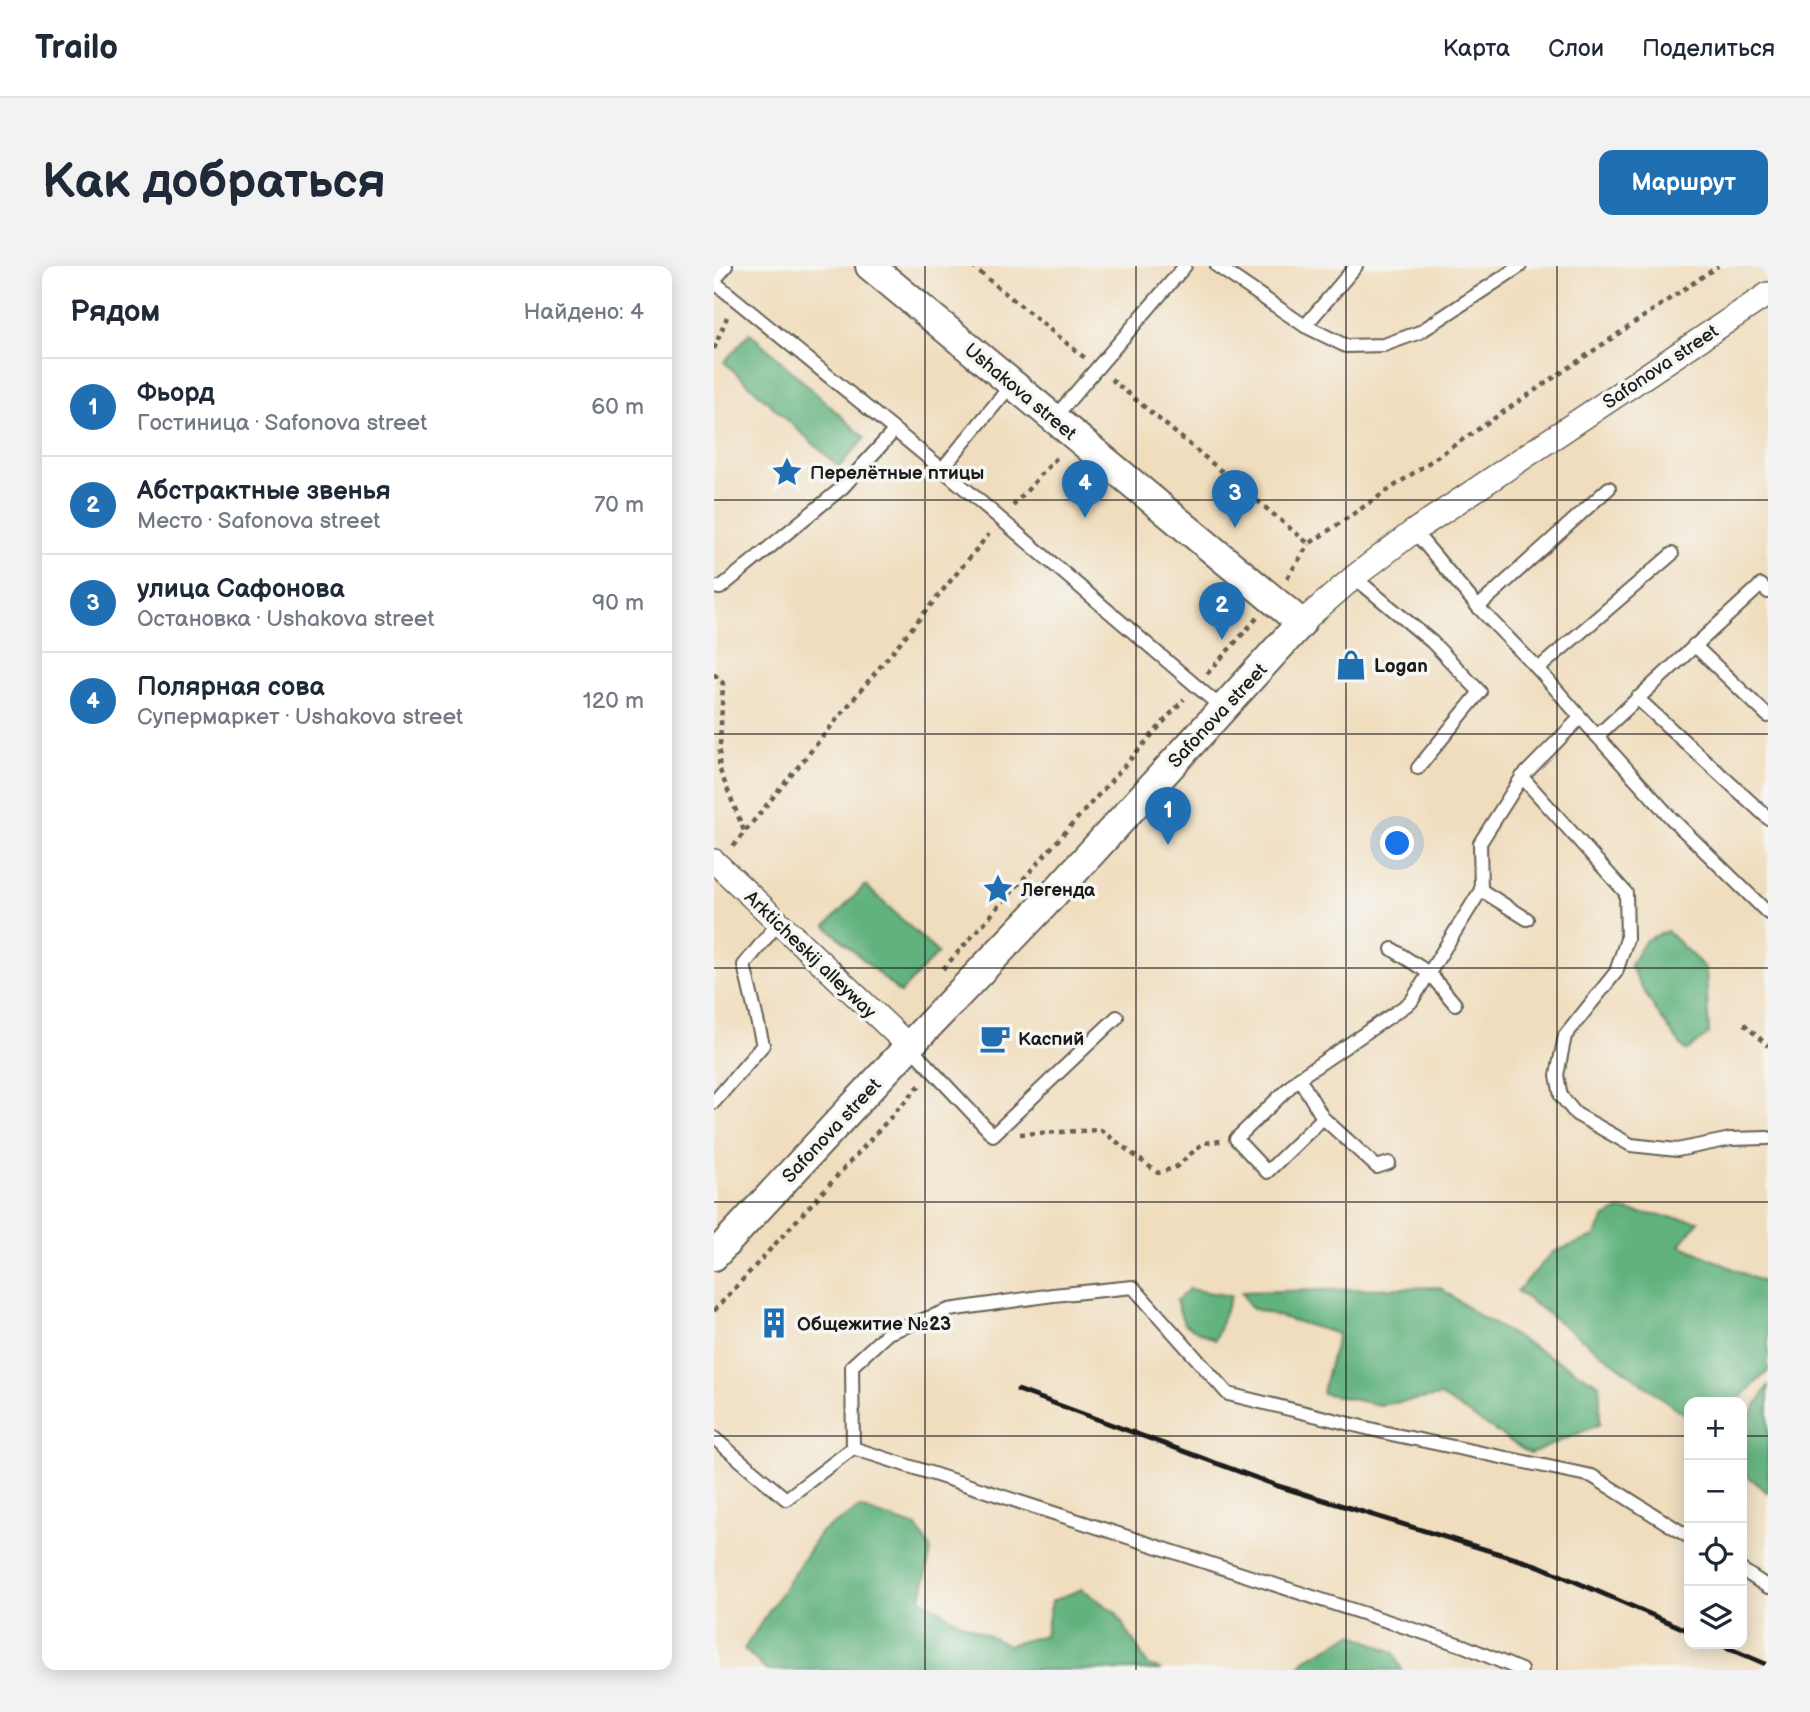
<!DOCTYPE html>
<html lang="ru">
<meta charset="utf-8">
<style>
:root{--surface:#fff;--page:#f2f2f3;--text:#1f2937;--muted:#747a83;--line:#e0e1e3;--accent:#1f6fb2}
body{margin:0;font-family:"Balsamiq Sans",sans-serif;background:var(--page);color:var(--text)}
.controls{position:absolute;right:21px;bottom:21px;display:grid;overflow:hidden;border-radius:14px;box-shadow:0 4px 18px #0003}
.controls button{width:63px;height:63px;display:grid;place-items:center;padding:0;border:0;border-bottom:2px solid var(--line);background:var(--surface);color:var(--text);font:35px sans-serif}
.you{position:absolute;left:684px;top:578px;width:24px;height:24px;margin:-18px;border:5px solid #fff;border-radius:50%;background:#1a73e8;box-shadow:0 0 0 10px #1a73e833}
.badge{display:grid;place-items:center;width:46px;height:46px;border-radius:50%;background:var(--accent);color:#fff;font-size:23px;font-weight:700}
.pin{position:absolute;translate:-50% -58px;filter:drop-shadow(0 2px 4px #0008)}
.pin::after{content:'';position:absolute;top:37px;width:24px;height:21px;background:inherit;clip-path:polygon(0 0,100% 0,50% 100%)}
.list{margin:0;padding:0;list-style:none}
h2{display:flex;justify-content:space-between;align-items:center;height:91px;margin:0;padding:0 28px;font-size:30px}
h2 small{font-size:23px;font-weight:400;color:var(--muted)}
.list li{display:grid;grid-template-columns:46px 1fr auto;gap:21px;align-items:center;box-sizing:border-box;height:98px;padding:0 28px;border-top:2px solid var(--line)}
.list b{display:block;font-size:26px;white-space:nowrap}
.list p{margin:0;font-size:23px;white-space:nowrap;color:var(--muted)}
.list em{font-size:23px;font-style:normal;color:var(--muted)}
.icon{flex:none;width:38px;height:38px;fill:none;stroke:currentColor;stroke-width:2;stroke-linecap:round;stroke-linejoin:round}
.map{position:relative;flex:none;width:1054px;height:1404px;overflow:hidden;border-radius:14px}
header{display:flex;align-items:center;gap:42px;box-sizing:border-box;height:98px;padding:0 35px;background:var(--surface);border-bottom:2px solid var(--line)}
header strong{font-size:33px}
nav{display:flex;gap:38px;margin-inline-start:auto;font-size:24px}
.intro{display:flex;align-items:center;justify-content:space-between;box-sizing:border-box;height:168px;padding:0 42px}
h1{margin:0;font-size:49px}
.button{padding:18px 32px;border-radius:14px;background:var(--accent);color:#fff;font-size:24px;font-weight:700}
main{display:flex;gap:42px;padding:0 42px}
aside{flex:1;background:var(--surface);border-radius:14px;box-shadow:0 4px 18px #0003}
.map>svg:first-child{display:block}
</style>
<header>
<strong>Trailo</strong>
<nav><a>Карта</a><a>Слои</a><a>Поделиться</a></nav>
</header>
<div class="intro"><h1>Как добраться</h1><a class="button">Маршрут</a></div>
<main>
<aside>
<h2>Рядом<small>Найдено: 4</small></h2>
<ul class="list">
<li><span class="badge">1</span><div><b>Фьорд</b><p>Гостиница · Safonova street</p></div><em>60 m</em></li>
<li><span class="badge">2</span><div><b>Абстрактные звенья</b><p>Место · Safonova street</p></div><em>70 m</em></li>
<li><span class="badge">3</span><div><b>улица Сафонова</b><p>Остановка · Ushakova street</p></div><em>90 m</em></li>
<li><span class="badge">4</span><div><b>Полярная сова</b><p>Супермаркет · Ushakova street</p></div><em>120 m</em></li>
</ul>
</aside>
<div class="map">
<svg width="1054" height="1404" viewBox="0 0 1054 1404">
<rect width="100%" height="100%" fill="#f6f6f2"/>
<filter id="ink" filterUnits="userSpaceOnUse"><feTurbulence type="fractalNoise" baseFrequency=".0143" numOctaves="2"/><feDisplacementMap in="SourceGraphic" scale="14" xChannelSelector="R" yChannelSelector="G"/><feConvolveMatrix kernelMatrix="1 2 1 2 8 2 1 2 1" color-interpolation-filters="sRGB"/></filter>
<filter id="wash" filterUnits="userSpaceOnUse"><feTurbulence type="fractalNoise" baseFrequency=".00686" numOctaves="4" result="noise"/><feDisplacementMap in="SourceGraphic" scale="28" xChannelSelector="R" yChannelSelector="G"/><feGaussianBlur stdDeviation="1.57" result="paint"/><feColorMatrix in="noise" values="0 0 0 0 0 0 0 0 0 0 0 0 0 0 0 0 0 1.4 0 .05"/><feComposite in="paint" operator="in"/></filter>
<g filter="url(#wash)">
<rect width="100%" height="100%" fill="#f0ddbd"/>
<g fill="#62b27e" stroke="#3f674d" stroke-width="2">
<path d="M 36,67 L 151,172 L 125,201 L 10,96 Z"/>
<path d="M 151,619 L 224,687 L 186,727 L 112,660 Z"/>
<path d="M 953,665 L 992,703 L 995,768 L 972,785 C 950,758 931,730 916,699 L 932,674 Z"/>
<path d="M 905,944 L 985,955 L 966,979 L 1051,1017 L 1054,1027 L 1054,1105 L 1022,1136 L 975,1136 L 975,1152 L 803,1025 L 839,986 L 880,971 L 891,951 Z"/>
<path d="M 725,1021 L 764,1049 L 886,1119 L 886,1158 L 816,1188 L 727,1130 L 666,1139 L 608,1127 L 624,1068 L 537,1042 L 527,1026 Z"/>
<path d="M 475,1023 L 517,1030 L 501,1074 L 470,1058 L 462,1035 Z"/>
<path d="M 1054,1120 L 1054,1227 L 1028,1205 L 1028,1162 Z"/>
<path d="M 146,1242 L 203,1261 L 217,1284 L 207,1333 L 245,1356 L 294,1379 L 331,1369 L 338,1335 L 368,1323 L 402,1347 L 434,1399 L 448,1404 L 52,1404 L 30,1383 L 107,1266 Z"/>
<path d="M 639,1368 L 679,1386 L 688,1404 L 584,1404 L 592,1393 Z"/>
</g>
</g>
<g filter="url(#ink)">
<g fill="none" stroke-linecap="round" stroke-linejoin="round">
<g stroke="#666054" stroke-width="16">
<g id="service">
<path d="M 503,0 L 591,60 L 632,80 L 670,79 L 706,66 L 806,0"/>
<path d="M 0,15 L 12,0"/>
<path d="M 0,16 L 228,203 L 508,442"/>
<path d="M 591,60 L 642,0"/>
<path d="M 340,152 L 471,0"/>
<path d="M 228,203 L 298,118"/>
<path d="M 700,265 L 764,341 L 824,403 L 883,470 L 1047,319 L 1054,326"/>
<path d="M 640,311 L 718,376 L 766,426 L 704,502"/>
<path d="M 0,321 L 6,322 L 129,221 L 180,165"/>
<path d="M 764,341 L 895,222"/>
<path d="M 980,379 L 1054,450"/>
<path d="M 824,403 L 958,288"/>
<path d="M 923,432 L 1054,552"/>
<path d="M 883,470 L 957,552 L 1054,647"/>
<path d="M 808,511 L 912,627 L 913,673 L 902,706 L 851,770 L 843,809 L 847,830 L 862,848 L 917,879 L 963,884 L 1017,873 L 1054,872"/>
<path d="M 767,624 L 813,653"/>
<path d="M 678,683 L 715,707 L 741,738"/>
<path d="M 195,780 L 279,869 L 403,751"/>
<path d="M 585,812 L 609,852"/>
<path d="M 0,836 L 49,779 L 30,699 L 65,656"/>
<path d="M 675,897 L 663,901 L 609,852 L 553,906 L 522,873 L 585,812 L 697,736 L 767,624 L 766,577 L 808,511 L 866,452"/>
<path d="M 0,1172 L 72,1233 L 139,1182 L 138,1100 L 174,1067 L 235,1044 L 339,1029 L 419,1021 L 514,1128 L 677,1168 L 878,1210 L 975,1271"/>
<path d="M 139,1182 L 750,1380 L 807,1404"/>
<path d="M 1028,1304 L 1054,1321"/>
</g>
</g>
<g stroke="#666054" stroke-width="26">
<g id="minor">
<path d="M 587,357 L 640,311 L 700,265 L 1054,28"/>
<path d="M 0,595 L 195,780"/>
</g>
</g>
<g stroke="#666054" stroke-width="32">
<path id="tertiary" d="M 0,990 L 195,780 L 326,643 L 587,357 L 156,0"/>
</g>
<g stroke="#666054" stroke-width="4.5" stroke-dasharray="5 5" stroke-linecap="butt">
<path d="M 258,0 L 371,92"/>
<path d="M 0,83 L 13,51"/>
<path d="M 397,113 L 595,278 L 1004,0"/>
<path d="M 299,240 L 345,189"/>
<path d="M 573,312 L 595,278"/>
<path d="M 0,408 L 9,417 L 5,502 L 30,565"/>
<path d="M 493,408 L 543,352"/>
<path d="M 19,580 L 275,268"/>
<path d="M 229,703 L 470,433"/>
<path d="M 1030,758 L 1054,780"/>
<path d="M 306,868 L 387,864 L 444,907 L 462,901 L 489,877 L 507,875"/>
<path d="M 0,1045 L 207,818"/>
</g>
<use href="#service" stroke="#fff" stroke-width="12"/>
<use href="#minor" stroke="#fff" stroke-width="23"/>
<use href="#tertiary" stroke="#fff" stroke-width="28"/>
<g stroke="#1c1c1c" stroke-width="5">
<path d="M 304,1124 L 564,1220 L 825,1300 L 975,1365"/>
<path d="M 1005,1378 L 1054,1399"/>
</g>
</g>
</g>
<path fill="none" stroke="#1c1c1c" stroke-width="2" stroke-opacity="0.55" d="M 211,0 L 211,1404M 422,0 L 422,1404M 632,0 L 632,1404M 843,0 L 843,1404M 0,234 L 1054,234M 0,468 L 1054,468M 0,702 L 1054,702M 0,936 L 1054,936M 0,1170 L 975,1170M 1028,1170 L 1054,1170"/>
<defs>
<g id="sight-bare" transform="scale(2.415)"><path d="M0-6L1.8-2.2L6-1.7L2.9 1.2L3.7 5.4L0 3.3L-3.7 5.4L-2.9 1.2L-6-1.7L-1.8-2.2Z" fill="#1f6fb2" stroke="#f6f6f2" stroke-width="2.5" paint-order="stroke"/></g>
<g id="shop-bare" transform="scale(2.415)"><path d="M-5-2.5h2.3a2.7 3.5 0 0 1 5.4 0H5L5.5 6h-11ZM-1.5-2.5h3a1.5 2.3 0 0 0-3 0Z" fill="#1f6fb2" stroke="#f6f6f2" stroke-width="2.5" paint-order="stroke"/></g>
<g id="cafe-bare" transform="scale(2.415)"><path d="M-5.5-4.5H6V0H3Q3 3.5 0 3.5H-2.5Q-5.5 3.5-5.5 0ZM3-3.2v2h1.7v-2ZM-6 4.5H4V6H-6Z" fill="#1f6fb2" stroke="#f6f6f2" stroke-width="2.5" paint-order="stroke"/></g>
<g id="building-bare" transform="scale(2.415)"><path d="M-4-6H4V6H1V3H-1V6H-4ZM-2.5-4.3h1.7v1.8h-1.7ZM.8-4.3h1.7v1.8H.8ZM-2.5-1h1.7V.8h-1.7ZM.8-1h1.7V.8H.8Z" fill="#1f6fb2" stroke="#f6f6f2" stroke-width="2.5" paint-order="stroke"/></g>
</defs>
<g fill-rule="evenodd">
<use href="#sight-bare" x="73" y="206"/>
<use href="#shop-bare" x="637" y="399"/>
<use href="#sight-bare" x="284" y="623"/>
<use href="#cafe-bare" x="281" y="772"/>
<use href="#building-bare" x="60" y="1057"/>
</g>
<g text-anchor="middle" stroke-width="7" stroke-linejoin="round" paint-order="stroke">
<g font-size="19" fill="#1c1c1c" stroke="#f6f6f2">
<text transform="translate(946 100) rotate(-34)" y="7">Safonova street</text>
<text transform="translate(307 125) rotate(40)" y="7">Ushakova street</text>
<text transform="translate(503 449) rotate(-47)" y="7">Safonova street</text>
<text transform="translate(97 688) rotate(44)" y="7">Arkticheskij alleyway</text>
<text transform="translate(117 864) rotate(-47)" y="7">Safonova street</text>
</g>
<g font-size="19" font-weight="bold" fill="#1c1c1c" stroke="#f6f6f2" text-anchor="start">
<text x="96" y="213">Перелётные птицы</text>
<text x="660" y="406">Logan</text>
<text x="307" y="630">Легенда</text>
<text x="304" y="779">Каспий</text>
<text x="83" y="1064">Общежитие №23</text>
</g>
</g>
</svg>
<div class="controls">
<button>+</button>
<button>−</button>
<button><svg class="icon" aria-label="locate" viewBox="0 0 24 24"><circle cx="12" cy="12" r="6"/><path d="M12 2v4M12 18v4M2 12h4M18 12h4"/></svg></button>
<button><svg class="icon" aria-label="layers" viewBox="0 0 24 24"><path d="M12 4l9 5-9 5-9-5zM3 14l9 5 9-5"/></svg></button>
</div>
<div class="you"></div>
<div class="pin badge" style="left:454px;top:579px">1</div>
<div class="pin badge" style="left:508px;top:374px">2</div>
<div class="pin badge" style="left:521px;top:262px">3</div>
<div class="pin badge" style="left:371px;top:252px">4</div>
</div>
</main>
